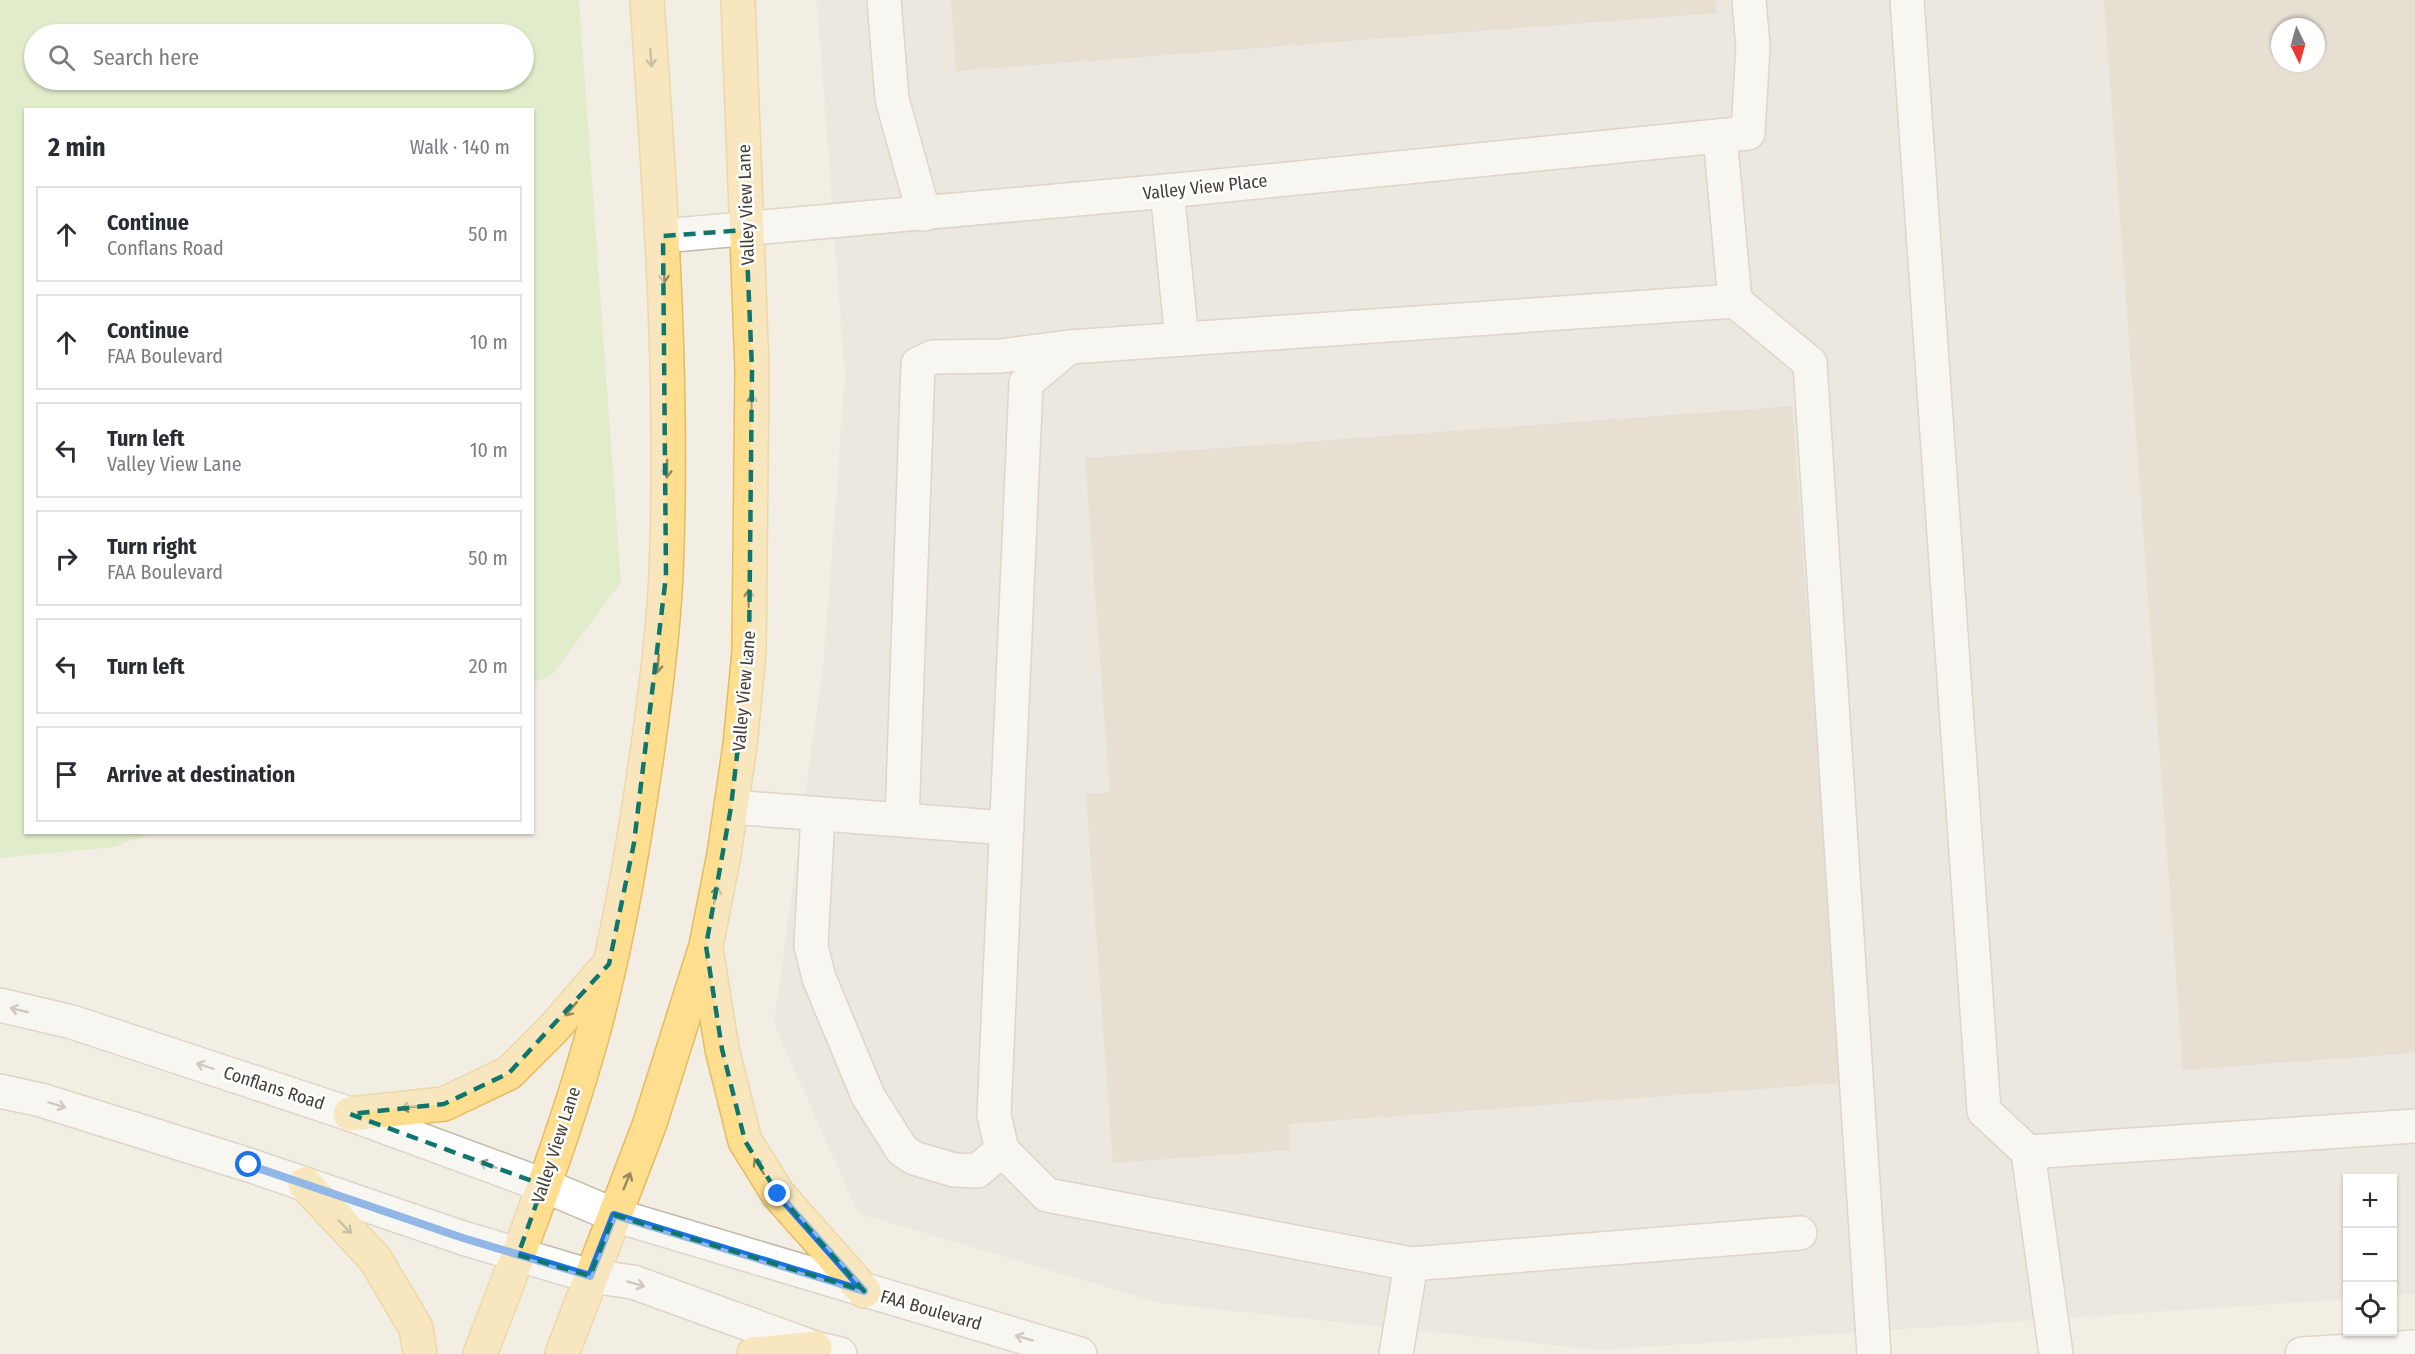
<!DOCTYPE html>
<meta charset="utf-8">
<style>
:root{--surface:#fff;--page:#f7f7f7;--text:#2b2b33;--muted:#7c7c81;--line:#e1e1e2}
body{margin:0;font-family:"Fira Sans Condensed",sans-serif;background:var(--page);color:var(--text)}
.controls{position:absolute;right:18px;bottom:18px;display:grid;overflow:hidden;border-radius:0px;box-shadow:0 2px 4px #0004}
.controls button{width:54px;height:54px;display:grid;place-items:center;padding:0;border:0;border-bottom:2px solid var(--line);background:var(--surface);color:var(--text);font:30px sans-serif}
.compass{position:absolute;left:2271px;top:18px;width:54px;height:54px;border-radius:50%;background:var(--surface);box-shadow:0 2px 4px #0004;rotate:175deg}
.stop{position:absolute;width:18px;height:18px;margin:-14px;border:4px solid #1a73e8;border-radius:50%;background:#fff}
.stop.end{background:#1a73e8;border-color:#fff;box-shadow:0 2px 6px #0008}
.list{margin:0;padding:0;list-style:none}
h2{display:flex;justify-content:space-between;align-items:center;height:78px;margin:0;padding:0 24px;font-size:26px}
h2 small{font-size:20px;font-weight:400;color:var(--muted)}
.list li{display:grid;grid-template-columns:39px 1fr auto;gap:18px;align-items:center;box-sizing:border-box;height:96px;margin:0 12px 12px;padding:0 12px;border:2px solid var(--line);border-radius:0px}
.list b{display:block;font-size:22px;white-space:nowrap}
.list p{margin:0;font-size:20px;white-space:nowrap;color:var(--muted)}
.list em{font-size:20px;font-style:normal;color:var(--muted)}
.icon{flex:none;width:33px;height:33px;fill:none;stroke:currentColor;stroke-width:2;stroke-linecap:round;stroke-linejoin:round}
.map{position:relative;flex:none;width:2415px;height:1354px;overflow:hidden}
.search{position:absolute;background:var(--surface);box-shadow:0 2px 4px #0004;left:24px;top:24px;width:510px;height:66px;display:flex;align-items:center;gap:15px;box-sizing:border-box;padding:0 21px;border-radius:33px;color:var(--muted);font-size:22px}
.panel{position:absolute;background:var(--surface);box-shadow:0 2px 4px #0004;left:24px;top:108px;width:510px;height:726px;border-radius:0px}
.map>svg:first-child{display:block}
</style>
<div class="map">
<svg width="2415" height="1354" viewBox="0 0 2415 1354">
<rect width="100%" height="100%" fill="#f2eee4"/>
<path fill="#e4dfd9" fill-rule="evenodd" d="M 817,0 L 2415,0 L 2415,1294 L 2393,1296 L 2392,1178 L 2348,1178 L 2347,1299 L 1600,1350 L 1160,1303 L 858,1213 L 774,1024 L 824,658 L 845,378 ZM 2280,27 L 2316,27 L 2316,63 L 2280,63 Z"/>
<path fill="#cde8ac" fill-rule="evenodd" d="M 0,0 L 579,0 L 621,582 L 552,675 L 533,683 L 532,110 L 26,110 L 26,832 L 151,833 L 114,847 L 0,858 ZM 34,34 L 524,34 L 524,80 L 34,80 Z"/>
<g fill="#d7ccbc" fill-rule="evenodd">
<path d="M 951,0 L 1716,0 L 1717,13 L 956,71 Z"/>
<path d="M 2104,0 L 2415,0 L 2415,1053 L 2183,1070 ZM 2280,27 L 2316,27 L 2316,63 L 2280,63 Z"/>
<path d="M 1792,406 L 1842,1083 L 1289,1124 L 1290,1150 L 1113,1163 L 1086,794 L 1110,792 L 1085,458 Z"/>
</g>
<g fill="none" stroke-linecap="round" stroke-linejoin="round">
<g stroke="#c1b8aa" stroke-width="36">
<g id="minor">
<path d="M 884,0 L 892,99 L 924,214"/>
<path d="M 1907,0 L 1984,1111 L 2028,1152 L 2056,1354"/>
<path d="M 1720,136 L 1735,301 L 1810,363 L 1874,1354"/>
<path d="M 1167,191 L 1182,339"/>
<path d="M 663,236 L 1167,191 L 1748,133 L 1753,47 L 1749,0"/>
<path d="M 1735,301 L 1069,347 L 1026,383 L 994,1115 L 1002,1150 L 1047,1195 L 1411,1264 L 1800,1233"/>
<path d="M 731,807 L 1007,828"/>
<path d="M 818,814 L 811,946 L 819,978 L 868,1096 L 902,1150 L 914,1158 L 954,1170 L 977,1171 L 1002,1150"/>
<path d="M 902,820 L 918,364 L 933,357 L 1001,356 L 1069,347"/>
<path d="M 0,1005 L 72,1022 L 350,1114 L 543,1185 L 614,1215 L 1080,1354"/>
<path d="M 0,1091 L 41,1100 L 249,1165 L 463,1238 L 590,1276 L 633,1282 L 815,1348 L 840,1354"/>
<path d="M 2028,1152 L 2415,1126"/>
<path d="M 1396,1354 L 1411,1264"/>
<path d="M 2302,1354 L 2415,1347"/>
</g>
</g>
<g stroke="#e4bb60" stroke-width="36">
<g id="major">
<path d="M 707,955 L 722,1049 L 745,1141 L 778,1194 L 864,1291"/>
<path d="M 350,1114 L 444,1104 L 509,1073 L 554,1028 L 604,970"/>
<path d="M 305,1184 L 375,1259 L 416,1328 L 420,1354"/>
<path d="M 480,1354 C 520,1251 561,1147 591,1040 C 617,946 633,850 647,754 C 655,695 663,635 666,575 C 674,383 660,191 647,0"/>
<path d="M 562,1354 L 650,1123 L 706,946 L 724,854 L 740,745 L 749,652 L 752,369 L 738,0"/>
<path d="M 754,1354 L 815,1348"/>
</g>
</g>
<use href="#minor" stroke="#fff" stroke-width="33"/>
<use href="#major" stroke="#ffde90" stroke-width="33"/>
</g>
<defs><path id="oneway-shaft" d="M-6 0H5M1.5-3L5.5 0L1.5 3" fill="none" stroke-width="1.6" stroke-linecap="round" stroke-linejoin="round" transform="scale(1.5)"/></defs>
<g stroke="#98865d">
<use href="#oneway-shaft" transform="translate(651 58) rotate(86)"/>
<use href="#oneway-shaft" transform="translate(664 274) rotate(88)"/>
<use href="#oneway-shaft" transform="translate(752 403) rotate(-89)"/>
<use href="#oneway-shaft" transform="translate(667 469) rotate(91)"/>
<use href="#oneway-shaft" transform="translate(749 598) rotate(-89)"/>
<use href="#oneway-shaft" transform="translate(658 664) rotate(95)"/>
<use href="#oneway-shaft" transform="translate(716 895) rotate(-79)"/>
<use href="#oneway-shaft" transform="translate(571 1009) rotate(130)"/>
<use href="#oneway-shaft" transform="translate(410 1107) rotate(174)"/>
<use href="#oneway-shaft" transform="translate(759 1166) rotate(-122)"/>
<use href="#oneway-shaft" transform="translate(627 1181) rotate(-68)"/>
<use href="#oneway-shaft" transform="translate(345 1227) rotate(46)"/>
</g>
<g stroke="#a29e9a">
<use href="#oneway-shaft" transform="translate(19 1010) rotate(-167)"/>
<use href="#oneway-shaft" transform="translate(205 1066) rotate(-162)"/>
<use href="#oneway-shaft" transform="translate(57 1105) rotate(17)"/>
<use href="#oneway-shaft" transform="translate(488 1165) rotate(-160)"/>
<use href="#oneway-shaft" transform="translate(636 1284) rotate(16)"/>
<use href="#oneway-shaft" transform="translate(1024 1338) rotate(-164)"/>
</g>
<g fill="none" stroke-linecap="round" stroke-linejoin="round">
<path stroke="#1a73e8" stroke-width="8" d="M 249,1165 L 463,1238 L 590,1276 L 614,1215 L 864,1291 L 778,1194"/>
</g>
<path d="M0 0H2415V1354H0ZM 746,230 L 752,369 L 749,652 L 731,807 L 706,946 L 722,1049 L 745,1141 L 778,1194 L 864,1291 L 614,1215 L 590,1276 L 518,1255 L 543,1185 L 350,1114 L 444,1104 L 509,1073 L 609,964 L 634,843 L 666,576 L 663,236 Z" fill="#f2eee4" fill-opacity=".55" fill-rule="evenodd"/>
<path fill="none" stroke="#0f766e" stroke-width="4.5" stroke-dasharray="12 8" stroke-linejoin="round" d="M 746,230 L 752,369 L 749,652 L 731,807 L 706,946 L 722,1049 L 745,1141 L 778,1194 L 864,1291 L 614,1215 L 590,1276 L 518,1255 L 543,1185 L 350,1114 L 444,1104 L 509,1073 L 609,964 L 634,843 L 666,576 L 663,236 Z"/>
<g text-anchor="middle" stroke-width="5" stroke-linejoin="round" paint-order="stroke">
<g font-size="18" fill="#443e34" stroke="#fff">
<text transform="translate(1205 187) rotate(-6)" y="6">Valley View Place</text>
<text transform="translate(746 205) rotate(-92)" y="6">Valley View Lane</text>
<text transform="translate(744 691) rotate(-85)" y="6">Valley View Lane</text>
<text transform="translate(274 1088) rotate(18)" y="6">Conflans Road</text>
<text transform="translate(556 1145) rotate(-72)" y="6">Valley View Lane</text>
<text transform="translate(931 1310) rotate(16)" y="6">FAA Boulevard</text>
</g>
</g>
</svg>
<div class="controls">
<button>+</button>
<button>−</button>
<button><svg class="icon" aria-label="locate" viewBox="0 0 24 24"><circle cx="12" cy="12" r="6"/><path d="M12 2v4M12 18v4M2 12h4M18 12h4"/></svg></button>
</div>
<svg class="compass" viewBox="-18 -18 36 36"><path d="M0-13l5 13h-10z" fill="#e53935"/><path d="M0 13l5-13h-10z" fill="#7c7c81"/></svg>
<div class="stop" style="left:249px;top:1165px"></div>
<div class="stop end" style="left:778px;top:1194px"></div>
<div class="search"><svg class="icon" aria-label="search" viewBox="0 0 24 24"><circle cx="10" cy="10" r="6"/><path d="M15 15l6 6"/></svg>Search here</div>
<section class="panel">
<h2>2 min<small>Walk · 140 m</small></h2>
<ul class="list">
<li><svg class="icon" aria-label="ahead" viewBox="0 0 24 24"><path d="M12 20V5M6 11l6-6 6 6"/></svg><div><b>Continue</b><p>Conflans Road</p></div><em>50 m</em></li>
<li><svg class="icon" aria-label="ahead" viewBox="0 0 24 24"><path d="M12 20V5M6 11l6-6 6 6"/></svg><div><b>Continue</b><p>FAA Boulevard</p></div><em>10 m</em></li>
<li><svg class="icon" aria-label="left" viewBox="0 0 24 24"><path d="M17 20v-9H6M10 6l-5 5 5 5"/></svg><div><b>Turn left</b><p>Valley View Lane</p></div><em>10 m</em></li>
<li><svg class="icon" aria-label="right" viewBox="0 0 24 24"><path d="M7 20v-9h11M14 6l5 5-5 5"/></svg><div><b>Turn right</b><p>FAA Boulevard</p></div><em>50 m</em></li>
<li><svg class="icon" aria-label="left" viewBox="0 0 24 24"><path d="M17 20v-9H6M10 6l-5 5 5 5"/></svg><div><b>Turn left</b></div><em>20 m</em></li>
<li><svg class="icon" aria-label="arrive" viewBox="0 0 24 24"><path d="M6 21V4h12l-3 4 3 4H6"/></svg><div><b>Arrive at destination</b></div></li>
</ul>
</section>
</div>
